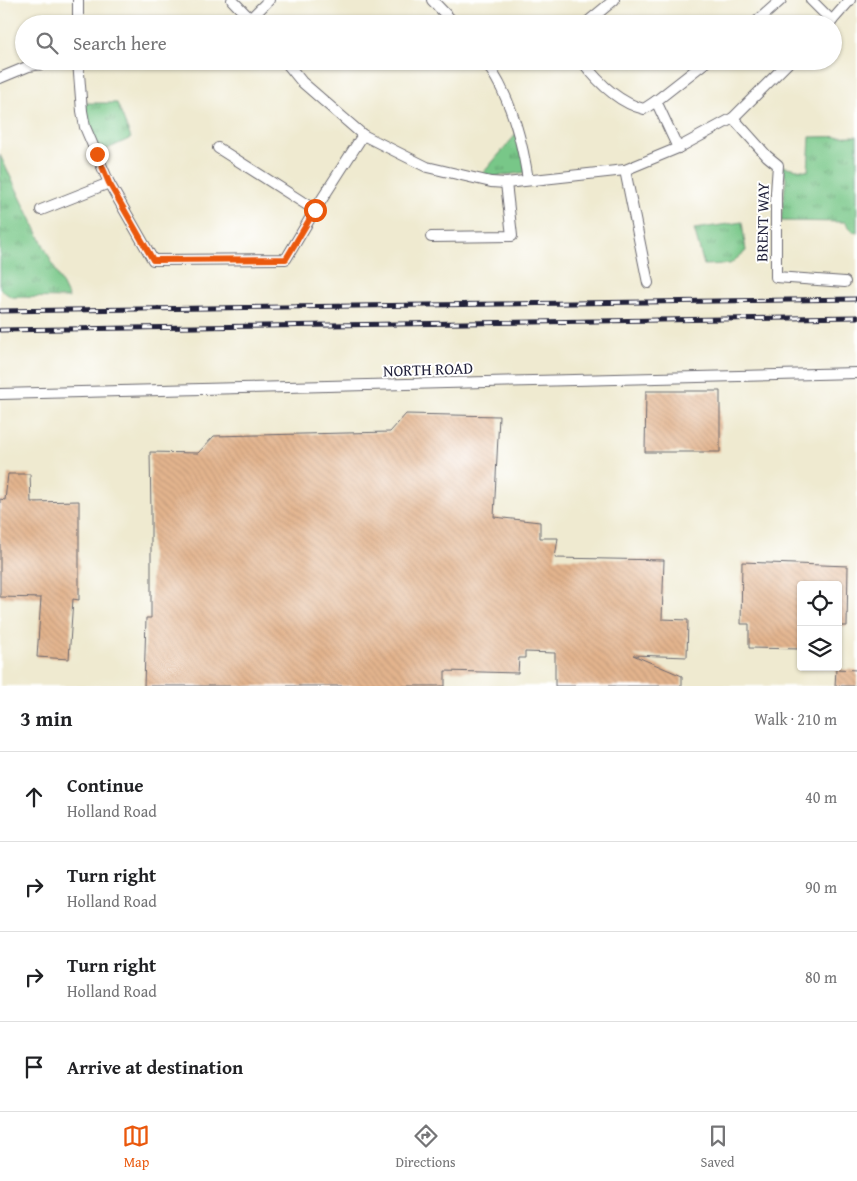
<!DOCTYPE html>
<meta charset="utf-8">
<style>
:root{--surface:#fff;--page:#f6f6f6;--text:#202124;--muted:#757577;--line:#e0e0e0;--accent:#ea580c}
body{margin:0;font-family:"Gentium Book Plus",serif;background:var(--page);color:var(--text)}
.controls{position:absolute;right:15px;bottom:15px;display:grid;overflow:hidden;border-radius:5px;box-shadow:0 1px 4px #0004}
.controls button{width:45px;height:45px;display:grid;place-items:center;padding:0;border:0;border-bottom:1px solid var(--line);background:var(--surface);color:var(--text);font:25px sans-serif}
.stop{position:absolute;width:15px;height:15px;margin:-11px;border:4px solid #ea580c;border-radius:50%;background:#fff}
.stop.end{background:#ea580c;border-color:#fff;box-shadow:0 1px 5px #0008}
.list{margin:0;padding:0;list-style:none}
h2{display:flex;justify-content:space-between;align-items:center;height:65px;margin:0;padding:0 20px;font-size:21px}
h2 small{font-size:16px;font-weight:400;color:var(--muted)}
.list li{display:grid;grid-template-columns:32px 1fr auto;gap:15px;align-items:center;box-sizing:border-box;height:90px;padding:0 20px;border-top:1px solid var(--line)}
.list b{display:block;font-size:19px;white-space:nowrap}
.list p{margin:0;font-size:16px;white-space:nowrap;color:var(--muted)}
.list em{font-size:16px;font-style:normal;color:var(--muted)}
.icon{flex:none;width:28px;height:28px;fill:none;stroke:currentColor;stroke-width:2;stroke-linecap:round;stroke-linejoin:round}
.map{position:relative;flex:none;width:857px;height:686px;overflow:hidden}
.search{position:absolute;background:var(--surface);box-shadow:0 1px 4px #0004;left:15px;right:15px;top:15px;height:55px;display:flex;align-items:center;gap:12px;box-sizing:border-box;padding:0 18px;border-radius:28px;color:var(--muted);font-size:19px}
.sheet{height:425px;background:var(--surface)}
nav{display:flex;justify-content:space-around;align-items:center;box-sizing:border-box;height:70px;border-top:1px solid var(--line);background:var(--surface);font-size:14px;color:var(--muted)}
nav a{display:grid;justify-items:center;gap:2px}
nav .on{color:var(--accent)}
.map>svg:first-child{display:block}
</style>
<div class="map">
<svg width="857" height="686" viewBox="0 0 857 686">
<defs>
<pattern id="grass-tufts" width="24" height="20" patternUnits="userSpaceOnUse" patternTransform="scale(1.25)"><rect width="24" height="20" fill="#78c788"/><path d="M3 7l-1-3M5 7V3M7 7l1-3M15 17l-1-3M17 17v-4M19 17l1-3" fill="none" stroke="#62a170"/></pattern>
<pattern id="building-back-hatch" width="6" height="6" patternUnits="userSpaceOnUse" patternTransform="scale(1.25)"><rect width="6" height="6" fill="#e3b48d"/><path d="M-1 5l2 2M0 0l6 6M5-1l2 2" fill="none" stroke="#c29a7b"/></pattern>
</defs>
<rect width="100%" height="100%" fill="#fff"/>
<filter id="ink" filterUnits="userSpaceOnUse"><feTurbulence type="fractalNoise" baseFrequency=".02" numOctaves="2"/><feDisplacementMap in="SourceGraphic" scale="10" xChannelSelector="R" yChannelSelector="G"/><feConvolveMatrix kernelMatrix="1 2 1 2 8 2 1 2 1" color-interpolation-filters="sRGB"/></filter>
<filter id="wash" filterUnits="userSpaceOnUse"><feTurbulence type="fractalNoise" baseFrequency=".0096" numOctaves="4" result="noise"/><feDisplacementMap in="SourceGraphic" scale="20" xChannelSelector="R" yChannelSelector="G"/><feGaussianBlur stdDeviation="1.12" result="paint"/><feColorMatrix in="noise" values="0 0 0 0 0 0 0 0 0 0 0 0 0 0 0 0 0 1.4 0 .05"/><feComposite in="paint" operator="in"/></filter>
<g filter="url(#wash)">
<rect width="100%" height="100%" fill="#efead0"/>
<g fill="url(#grass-tufts)" stroke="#4d7462">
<path d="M 81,103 L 117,103 L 131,138 L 97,154 Z"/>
<path d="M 518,132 L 527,172 L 478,179 Z"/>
<path d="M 857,136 L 857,232 L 853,232 L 845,222 L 781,221 L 786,179 L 782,166 L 808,171 L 810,137 Z"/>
<path d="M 0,155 L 69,298 L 11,297 L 0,289 Z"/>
<path d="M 742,222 L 746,251 L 730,264 L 704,265 L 694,229 Z"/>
</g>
<g id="blocks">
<g fill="url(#building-back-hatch)">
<path d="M 646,391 L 720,391 L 720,452 L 645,452 Z"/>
<path d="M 406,414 L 499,416 L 494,517 L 540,522 L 540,538 L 558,538 L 555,558 L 664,560 L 662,619 L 688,620 L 687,657 L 633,655 L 682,676 L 682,686 L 555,686 L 555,653 L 525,652 L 525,658 L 519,658 L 518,673 L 445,671 L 445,686 L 144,686 L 146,618 L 151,618 L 151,512 L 150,452 L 198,453 L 214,436 L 390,432 Z"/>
<path d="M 8,474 L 30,474 L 31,502 L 79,501 L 79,600 L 73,599 L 69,659 L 37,657 L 41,598 L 0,597 L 0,499 L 5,500 Z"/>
<path d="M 742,562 L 848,566 L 847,626 L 838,626 L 838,585 L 801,585 L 801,649 L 749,648 L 749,624 L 741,624 Z"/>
<path d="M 836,669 L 857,670 L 857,686 L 835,686 Z"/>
</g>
</g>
</g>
<g filter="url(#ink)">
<use href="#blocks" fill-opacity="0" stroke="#6a686f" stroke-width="1"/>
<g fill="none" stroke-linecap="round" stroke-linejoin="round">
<g stroke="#6a686f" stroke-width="12">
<g id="street">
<path d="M 232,0 L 255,24"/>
<path d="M 432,0 L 455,24"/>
<path d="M 811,0 L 832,21"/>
<path d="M 250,19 L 269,0"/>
<path d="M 78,24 L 78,0"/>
<path d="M 585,24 L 614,0"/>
<path d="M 754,24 L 781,0"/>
<path d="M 829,24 L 850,0"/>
<path d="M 78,61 L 82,111 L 85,127 L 109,183 L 153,260 L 286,259 L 315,210 L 363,135"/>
<path d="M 285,61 L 302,82 L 363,135 L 427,167 L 491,182 L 506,183 L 625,170 L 678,148 L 733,118 L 790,61"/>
<path d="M 485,61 C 510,95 522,139 528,180"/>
<path d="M 582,61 C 597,81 619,103 644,109 L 656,101"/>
<path d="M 0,78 L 29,66 L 60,61"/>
<path d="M 733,118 L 767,156 L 778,165 L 776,193 L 776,277 L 845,282"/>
<path d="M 218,148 L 315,210"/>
<path d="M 678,148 L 656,101 L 707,61"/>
<path d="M 625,170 L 648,283"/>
<path d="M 41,210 L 109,183"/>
<path d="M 431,237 L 512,236 L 506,183"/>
<path d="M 0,394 L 857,373"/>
</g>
</g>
<use href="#street" stroke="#fff" stroke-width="10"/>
<g stroke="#22223b" stroke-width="5">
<g id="rail">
<path d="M 0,311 L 857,299"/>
<path d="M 0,330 L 857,317"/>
</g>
</g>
<use href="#rail" stroke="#fff" stroke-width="3" stroke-dasharray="9" stroke-linecap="butt"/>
</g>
</g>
<g fill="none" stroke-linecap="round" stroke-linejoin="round" filter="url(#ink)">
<path stroke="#ea580c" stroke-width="6" d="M 97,154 L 109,183 L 153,260 L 286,259 L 315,210"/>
</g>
<g text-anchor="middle" stroke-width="4" stroke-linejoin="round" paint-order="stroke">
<g font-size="16" fill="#22223b" stroke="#fff">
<text transform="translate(762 222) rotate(-89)" y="6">BRENT WAY</text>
<text transform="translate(428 369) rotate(-2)" y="6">NORTH ROAD</text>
</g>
</g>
</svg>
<div class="controls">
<button><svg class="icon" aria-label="locate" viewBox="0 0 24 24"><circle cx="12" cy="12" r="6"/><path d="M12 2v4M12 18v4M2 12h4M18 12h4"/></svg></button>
<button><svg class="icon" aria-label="layers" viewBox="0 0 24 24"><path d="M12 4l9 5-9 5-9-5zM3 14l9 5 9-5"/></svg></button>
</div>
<div class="stop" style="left:315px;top:210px"></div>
<div class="stop end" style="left:97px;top:154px"></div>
<div class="search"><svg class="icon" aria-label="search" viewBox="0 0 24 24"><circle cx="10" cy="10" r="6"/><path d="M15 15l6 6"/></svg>Search here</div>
</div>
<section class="sheet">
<h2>3 min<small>Walk · 210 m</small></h2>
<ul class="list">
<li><svg class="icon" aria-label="ahead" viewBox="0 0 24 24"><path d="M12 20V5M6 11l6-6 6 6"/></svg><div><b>Continue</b><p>Holland Road</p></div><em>40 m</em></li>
<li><svg class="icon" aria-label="right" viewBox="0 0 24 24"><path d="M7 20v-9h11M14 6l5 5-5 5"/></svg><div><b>Turn right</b><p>Holland Road</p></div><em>90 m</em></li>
<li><svg class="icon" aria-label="right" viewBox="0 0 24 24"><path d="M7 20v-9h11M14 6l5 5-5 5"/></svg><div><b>Turn right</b><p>Holland Road</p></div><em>80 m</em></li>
<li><svg class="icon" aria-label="arrive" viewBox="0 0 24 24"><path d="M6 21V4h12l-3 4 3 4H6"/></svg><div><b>Arrive at destination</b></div></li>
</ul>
</section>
<nav>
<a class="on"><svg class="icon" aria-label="map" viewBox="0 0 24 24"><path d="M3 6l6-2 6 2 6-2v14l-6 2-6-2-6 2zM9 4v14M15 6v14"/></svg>Map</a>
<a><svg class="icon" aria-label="directions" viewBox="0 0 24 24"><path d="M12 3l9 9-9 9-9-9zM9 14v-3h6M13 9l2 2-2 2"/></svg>Directions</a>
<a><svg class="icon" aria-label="saved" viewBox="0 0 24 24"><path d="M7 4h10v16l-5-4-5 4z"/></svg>Saved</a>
</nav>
